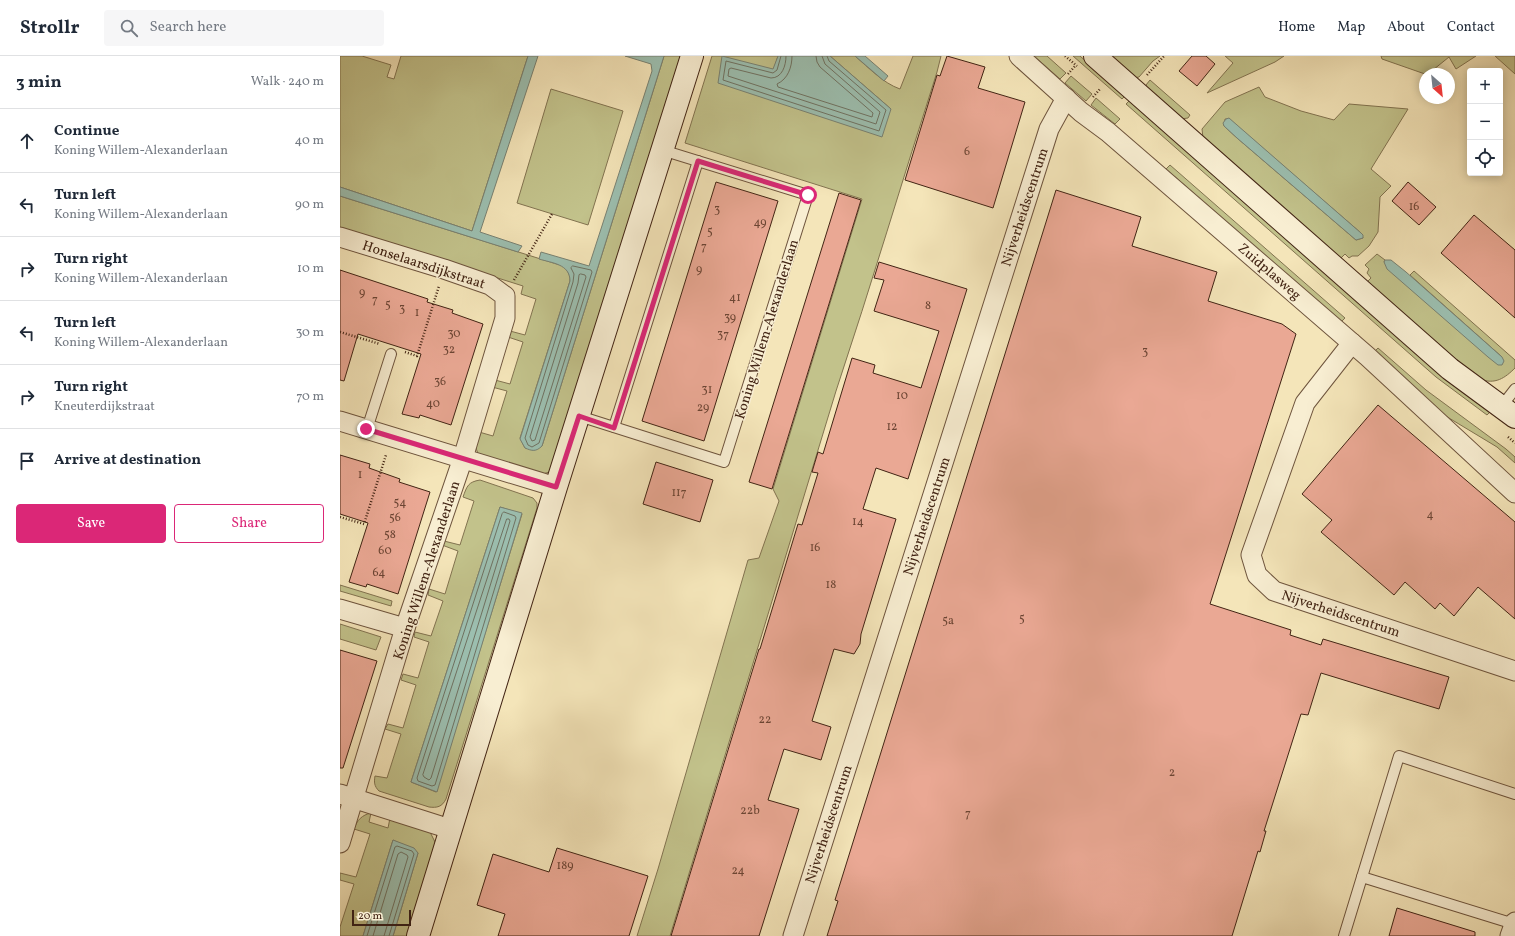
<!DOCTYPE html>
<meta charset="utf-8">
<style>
:root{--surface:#fff;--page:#f6f6f7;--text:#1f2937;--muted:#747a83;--line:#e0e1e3;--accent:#db2777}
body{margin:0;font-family:Vollkorn,serif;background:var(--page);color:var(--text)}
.controls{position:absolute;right:12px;top:12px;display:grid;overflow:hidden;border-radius:4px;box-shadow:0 2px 10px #0003}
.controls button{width:36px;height:36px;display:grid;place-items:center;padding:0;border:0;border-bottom:1px solid var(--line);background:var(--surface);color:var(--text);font:20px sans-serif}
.compass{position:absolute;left:1079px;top:12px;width:36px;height:36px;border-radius:50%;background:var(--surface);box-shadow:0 2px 10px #0003;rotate:153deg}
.scale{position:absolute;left:12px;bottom:10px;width:59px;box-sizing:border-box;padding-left:4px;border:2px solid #422414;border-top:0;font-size:11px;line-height:14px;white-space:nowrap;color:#422414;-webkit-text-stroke:3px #f8eed2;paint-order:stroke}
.stop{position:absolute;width:12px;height:12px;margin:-9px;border:3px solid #db2777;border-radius:50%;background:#fff}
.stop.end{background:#db2777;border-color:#fff;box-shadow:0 1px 4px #0008}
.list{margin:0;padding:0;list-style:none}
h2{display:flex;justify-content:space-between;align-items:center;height:52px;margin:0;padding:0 16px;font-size:17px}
h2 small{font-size:13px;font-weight:400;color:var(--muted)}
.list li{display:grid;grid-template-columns:26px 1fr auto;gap:12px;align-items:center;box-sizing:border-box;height:64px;padding:0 16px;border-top:1px solid var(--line)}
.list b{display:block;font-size:15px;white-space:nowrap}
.list p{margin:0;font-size:13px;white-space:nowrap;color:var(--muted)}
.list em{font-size:13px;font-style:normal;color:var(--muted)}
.actions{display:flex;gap:8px;padding:12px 16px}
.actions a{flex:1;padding:9px 0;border:1px solid var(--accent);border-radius:4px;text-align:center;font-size:14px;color:var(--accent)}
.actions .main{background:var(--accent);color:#fff}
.icon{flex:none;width:22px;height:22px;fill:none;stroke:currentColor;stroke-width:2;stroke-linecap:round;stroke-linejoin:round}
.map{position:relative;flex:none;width:1175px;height:880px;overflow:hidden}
header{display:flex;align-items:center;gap:24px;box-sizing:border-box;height:56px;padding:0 20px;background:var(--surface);border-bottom:1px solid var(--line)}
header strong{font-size:19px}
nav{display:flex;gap:22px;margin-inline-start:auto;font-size:14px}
.search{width:280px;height:36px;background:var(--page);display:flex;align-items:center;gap:10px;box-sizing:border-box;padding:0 14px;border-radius:4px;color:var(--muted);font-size:15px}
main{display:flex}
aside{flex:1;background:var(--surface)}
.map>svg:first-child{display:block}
</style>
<header>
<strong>Strollr</strong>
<div class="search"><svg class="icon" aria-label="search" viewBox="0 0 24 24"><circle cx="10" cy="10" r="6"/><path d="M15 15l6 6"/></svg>Search here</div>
<nav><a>Home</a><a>Map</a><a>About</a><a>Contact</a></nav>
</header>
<main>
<aside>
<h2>3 min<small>Walk · 240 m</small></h2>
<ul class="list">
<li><svg class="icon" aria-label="ahead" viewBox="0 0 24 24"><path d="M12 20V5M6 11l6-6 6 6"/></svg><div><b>Continue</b><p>Koning Willem-Alexanderlaan</p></div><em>40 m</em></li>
<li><svg class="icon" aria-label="left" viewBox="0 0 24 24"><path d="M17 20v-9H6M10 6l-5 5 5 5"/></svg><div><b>Turn left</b><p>Koning Willem-Alexanderlaan</p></div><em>90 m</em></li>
<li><svg class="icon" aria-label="right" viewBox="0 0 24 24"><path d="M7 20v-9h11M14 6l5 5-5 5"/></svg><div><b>Turn right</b><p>Koning Willem-Alexanderlaan</p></div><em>10 m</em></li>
<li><svg class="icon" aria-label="left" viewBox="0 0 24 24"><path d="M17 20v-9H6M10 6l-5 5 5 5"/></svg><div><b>Turn left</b><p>Koning Willem-Alexanderlaan</p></div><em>30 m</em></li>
<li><svg class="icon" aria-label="right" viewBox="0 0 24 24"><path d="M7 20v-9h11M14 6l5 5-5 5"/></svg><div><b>Turn right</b><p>Kneuterdijkstraat</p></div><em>70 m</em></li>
<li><svg class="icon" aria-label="arrive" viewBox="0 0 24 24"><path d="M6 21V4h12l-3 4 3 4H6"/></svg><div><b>Arrive at destination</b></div></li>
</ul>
<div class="actions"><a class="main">Save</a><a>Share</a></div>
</aside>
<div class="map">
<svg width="1175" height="880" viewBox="0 0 1175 880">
<rect width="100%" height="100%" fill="#f4e5b9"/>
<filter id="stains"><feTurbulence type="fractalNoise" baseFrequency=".005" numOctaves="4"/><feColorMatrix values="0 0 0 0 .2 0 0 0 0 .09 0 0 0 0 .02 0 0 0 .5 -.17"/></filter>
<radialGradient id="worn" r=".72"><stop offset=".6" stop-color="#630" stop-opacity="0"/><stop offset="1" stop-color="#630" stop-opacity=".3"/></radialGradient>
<g fill="#c2c28b" stroke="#827350" fill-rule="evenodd">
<path d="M 0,0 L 22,0 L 51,9 L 47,21 L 54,23 L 61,0 L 188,0 L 132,175 L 0,131 Z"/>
<path d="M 324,0 L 342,0 L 215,409 L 209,416 L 200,419 L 139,399 C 134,391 136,385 139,376 L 153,380 L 167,335 L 152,331 L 155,324 L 170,328 L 183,286 L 168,281 L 170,275 L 185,279 L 196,243 L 181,238 L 183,230 L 0,172 L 0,140 L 223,210 C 228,215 230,218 230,225 L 180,382 L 185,392 L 202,390 Z"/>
<path d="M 372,0 L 438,0 L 434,13 L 551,53 L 490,0 L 515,0 C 529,12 543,27 560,33 L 573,0 L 601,0 L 597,16 C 563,122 531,230 496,335 L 330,880 L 297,880 L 318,813 L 408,504 L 419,502 L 439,445 L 433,433 L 522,143 L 345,87 Z"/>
<path d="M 694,0 L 707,0 L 726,17 L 720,23 Z"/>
<path d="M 733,0 L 740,0 L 785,40 L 782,43 Z"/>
<path d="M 769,0 L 820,0 L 813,5 L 799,21 L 794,22 Z"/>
<path d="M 885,0 L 944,0 L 935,6 L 867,37 L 893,7 Z"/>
<path d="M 1041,0 L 1136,0 L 1116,13 L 1109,1 L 1088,18 L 1085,18 L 1042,3 Z"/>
<path d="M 1155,0 L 1175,0 L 1175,18 Z"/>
<path d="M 731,20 L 752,38 L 746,45 L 725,27 Z"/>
<path d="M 810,24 L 850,59 L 848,62 L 841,63 L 807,32 L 806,29 Z"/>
<path d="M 919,31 L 925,41 L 961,55 L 994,64 L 1009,48 L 1068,53 L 1031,113 L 1051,130 L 1040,141 L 1038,176 L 1029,190 L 1018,200 L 1012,200 L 1009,202 L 1005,198 L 1000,203 L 863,82 L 862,73 L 885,46 ZM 885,63 L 889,63 L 1021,177 L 1023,182 L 1016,184 L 897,82 L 884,70 Z"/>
<path d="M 211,33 L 283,55 L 248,169 L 177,147 Z"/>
<path d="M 756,42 L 780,63 L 775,68 L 751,49 Z"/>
<path d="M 790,44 L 1150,356 L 1147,359 L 1096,321 L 786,48 Z"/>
<path d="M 830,109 L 1005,262 L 1001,266 L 826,113 Z"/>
<path d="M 1037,198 L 1045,204 L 1044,206 L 1162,301 L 1070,219 L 1074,215 L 1175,304 L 1175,312 C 1165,322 1155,329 1140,323 C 1129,318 1113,302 1103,294 C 1078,271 1052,249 1027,226 L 1031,222 L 1027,217 L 1029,213 L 1025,209 Z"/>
<path d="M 1038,292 L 1086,334 L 1166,393 L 1175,401 L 1175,407 L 1157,391 L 1104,359 L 1034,296 Z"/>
<path d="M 140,424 L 193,442 L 197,447 L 197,452 L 106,743 C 102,751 97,752 89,751 L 39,735 C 34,730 34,726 35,720 L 47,722 L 61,678 L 45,673 L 48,668 L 63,672 L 76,629 L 61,624 L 63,618 L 78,622 L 89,586 L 74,581 L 75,576 L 91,580 L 103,545 L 88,539 L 89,533 L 105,538 L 118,495 L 102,489 L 104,485 L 120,489 L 134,445 L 123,441 C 127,430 128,426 140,424 ZM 160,451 L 182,458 L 96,736 L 71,726 Z"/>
<path d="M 0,529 L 52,545 L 51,550 L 0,535 Z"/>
<path d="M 0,568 L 41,581 L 36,594 L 0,583 Z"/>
<path d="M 31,757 L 29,766 L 48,772 L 50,762 L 90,776 L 96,788 L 69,880 L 53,880 L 78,797 L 53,784 L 23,880 L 0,880 L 0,871 L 14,828 L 0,824 L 0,817 L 16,821 L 30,778 L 14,773 C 17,764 22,759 31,757 Z"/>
</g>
<g fill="#9cbfb0" stroke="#788172">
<path d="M 188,0 L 198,0 L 140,176 L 182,190 L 178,196 L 0,140 L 0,131 L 132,175 Z"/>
<path d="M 285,0 L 324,0 L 202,390 C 196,396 192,395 185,392 L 180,383 L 230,225 C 230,208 212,207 199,203 L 201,196 L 249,210 L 312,15 L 311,8 Z"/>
<path d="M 382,0 L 433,13 L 438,0 L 490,0 L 551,53 L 542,81 L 378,27 Z"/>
<path d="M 515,0 L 525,0 L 548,20 L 544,25 Z"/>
<path d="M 889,62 L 1021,177 L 1023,179 L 1023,182 L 1016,184 L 897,82 L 884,70 L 883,67 L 886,63 Z"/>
<path d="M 1045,204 L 1051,204 L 1066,216 L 1162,301 L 1164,305 L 1162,309 L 1158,309 L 1148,301 L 1047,213 L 1044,206 Z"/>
<path d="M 160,451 L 182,457 L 97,736 L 71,726 Z"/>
<path d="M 53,784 L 74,792 L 78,797 L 53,880 L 23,880 Z"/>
</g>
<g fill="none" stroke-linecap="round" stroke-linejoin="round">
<g stroke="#6f7262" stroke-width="1">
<path d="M 441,0 L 437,14 L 433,17 L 386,5 L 383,24 L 539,75 L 546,54 L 489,5 L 487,0"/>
<path d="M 446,0 C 446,10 442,22 431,22 L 391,12 L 389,13 L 388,20 L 536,68 L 540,56 L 485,8 L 482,0"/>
<path d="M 452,0 C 452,11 448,23 437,28 L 438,31 L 532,61 L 533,57 L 480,11 L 477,6 L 476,0"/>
<path d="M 233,210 L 251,214 L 252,216 L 199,387 L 192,391 L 188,389 L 185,382 L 233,226 L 234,218 L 231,212 Z"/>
<path d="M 241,218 L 245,219 L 246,221 L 195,384 L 192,385 L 190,381 L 238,227 L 239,219 Z"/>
<path d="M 164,456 L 175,460 L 176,462 L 95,729 L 92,730 L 78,725 L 77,722 L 162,458 Z"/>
<path d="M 167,463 L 169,463 L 170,465 L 91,722 L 89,724 L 84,721 L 83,719 Z"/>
<path d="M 27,880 L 55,791 L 57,790 L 72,795 L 74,798 L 49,880"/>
<path d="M 33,880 L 58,798 L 61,796 L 67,799 L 68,801 L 44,880"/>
</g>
</g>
<g fill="#eaa894" stroke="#422414">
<path d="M 607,0 L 645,11 L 638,32 L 685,46 L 653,152 L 565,124 L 597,19 L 600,20 Z"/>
<path d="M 852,0 L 866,0 L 875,8 L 857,30 L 839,15 Z"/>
<path d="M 376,126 L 438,145 L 364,385 L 302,365 Z"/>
<path d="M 1068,126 L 1096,151 L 1079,169 L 1052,145 Z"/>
<path d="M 716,134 L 801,161 L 792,190 L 877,216 L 868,245 L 942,268 L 956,278 L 870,548 L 951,574 L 950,579 L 981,589 L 983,583 L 1109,621 L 1099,653 L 981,617 L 968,659 L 961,658 L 924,775 L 926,775 L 920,796 L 918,795 L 892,880 L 487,880 L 498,845 L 495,844 Z"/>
<path d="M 499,137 L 521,144 L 432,433 L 409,426 Z"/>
<path d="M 1134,159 L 1175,194 L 1175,262 L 1101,197 Z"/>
<path d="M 539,206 L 627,233 L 568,423 L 536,412 L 523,453 L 556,463 L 521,578 L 520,588 L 514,598 L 494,593 L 472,665 L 491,671 L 481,704 L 444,693 L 428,744 L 459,753 L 419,880 L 331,880 L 419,593 L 420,593 L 458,468 L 462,469 L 478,417 L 472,416 L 478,396 L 483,398 L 512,302 L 535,309 L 533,317 L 581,332 L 599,275 L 534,255 L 544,224 L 534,222 Z"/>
<path d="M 0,214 L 88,243 L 87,246 L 113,254 L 112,257 L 143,268 L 111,369 L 80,359 L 79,362 L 62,358 L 81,298 L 18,278 L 4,325 L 0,324 Z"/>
<path d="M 1038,349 L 1175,466 L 1175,563 L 1138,531 L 1114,560 L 1100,547 L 1095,553 L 1065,526 L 1054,539 L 981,476 L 992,464 L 962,438 Z"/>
<path d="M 0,399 L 30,408 L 29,412 L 60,423 L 59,426 L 90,436 L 58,538 L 27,528 L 26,531 L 9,526 L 28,467 L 0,458 Z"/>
<path d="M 316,406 L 373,424 L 360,466 L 303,448 Z"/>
<path d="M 0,594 L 37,605 L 3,712 L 0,712 Z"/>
<path d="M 217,792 L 308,820 L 289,880 L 158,880 L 165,858 L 137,849 L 153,798 L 209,816 Z"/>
<path d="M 1057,852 L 1135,876 L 1135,880 L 1049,880 Z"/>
</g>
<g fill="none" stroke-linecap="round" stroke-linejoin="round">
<g stroke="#6e543d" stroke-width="12">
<g id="lane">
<path d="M 1161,351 L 1175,333"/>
<path d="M 239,360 L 384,406 L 468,139 L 322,94"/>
<path d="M 274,371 L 358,105"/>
<path d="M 27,373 L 51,298"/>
<path d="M 1022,821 L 1059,700 L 1175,738"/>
<path d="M 1004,880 L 1022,821 L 1174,868"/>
</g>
</g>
<g stroke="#6e543d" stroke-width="21">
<g id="street">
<path d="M 679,0 L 741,56 L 768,76 L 1027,300 L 1175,437"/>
<path d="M 0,181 L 104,213 L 150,229 L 165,240 L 165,262 L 123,402 L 65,572 L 0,787"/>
<path d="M 1012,287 L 965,347 L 911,499 L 917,519 L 934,535 L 1175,615"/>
<path d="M 0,365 L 216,431"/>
<path d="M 0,553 L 65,572"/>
<path d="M 0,738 L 110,773"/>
<path d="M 453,880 L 709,73 L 726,42"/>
<path d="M 1170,880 L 1175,866"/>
</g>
</g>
<g stroke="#422414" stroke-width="24">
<g id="secondary">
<path d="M 755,0 L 1110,313 L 1175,361"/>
<path d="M 78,880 L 216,431 L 352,0"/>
</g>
</g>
<g stroke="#422414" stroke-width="2.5" stroke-dasharray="1 2" stroke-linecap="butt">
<path d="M 725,0 L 737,10"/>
<path d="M 728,18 L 736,9"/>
<path d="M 807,19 L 824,0"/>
<path d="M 753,41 L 760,33"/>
<path d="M 174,224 L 212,158"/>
<path d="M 0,276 L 40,288"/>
<path d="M 65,296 L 77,300 L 99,230"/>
<path d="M 1168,381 L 1175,387"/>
<path d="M 0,461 L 24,468 L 46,399"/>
</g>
<use href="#lane" stroke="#f8eed2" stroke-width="10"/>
<use href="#street" stroke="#f8eed2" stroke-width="19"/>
<use href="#secondary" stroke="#f8eed2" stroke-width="22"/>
</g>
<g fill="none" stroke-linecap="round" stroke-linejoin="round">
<path stroke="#db2777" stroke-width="5" d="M 26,373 L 216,431 L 239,360 L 274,372 L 358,105 L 468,139"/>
</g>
<g text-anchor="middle" stroke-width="3" stroke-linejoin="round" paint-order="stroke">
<g font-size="12" fill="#6c4534">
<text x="627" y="99">6</text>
<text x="1074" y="154">16</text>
<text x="377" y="157">3</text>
<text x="420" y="170">49</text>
<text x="370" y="179">5</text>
<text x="364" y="194">7</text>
<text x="359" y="217">9</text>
<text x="22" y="240">9</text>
<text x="395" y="245">41</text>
<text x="35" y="247">7</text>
<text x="48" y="252">5</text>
<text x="588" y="253">8</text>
<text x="62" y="256">3</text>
<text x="77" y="260">1</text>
<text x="390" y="265">39</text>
<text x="114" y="281">30</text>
<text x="383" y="282">37</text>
<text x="109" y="297">32</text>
<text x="805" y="299">3</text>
<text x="100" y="329">36</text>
<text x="367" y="337">31</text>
<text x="562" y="343">10</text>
<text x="93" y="351">40</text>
<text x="363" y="355">29</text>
<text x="552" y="374">12</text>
<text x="20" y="422">1</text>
<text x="339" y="440">117</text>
<text x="60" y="450">54</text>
<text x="1090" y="462">4</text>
<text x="55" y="465">56</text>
<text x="518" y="469">14</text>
<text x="50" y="482">58</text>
<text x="475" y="495">16</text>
<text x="45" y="498">60</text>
<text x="39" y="520">64</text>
<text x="491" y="532">18</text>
<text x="682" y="566">5</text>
<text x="608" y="568">5a</text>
<text x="425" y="667">22</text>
<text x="832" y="720">2</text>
<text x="410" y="758">22b</text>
<text x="628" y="761">7</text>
<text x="225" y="813">189</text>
<text x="398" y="818">24</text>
</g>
<g font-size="14" fill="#422414" stroke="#f8eed2">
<text transform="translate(684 151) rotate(-72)" y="5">Nijverheidscentrum</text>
<text transform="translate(84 208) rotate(18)" y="5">Honselaarsdijkstraat</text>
<text transform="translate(930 215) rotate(41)" y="5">Zuidplasweg</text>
<text transform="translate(426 273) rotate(-73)" y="5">Koning Willem-Alexanderlaan</text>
<text transform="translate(586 460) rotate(-72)" y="5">Nijverheidscentrum</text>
<text transform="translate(86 514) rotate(-72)" y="5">Koning Willem-Alexanderlaan</text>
<text transform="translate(1001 557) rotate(18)" y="5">Nijverheidscentrum</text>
<text transform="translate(488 768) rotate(-72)" y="5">Nijverheidscentrum</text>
</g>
</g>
<rect width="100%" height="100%" filter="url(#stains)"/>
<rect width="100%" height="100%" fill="url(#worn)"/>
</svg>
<div class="controls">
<button>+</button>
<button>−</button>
<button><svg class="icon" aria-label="locate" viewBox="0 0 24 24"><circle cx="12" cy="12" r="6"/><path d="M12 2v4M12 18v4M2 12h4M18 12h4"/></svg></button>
</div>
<svg class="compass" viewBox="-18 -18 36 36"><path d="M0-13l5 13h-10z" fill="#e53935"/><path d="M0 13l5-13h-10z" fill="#747a83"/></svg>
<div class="scale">20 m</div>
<div class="stop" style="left:468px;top:139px"></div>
<div class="stop end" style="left:26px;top:373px"></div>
</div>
</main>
